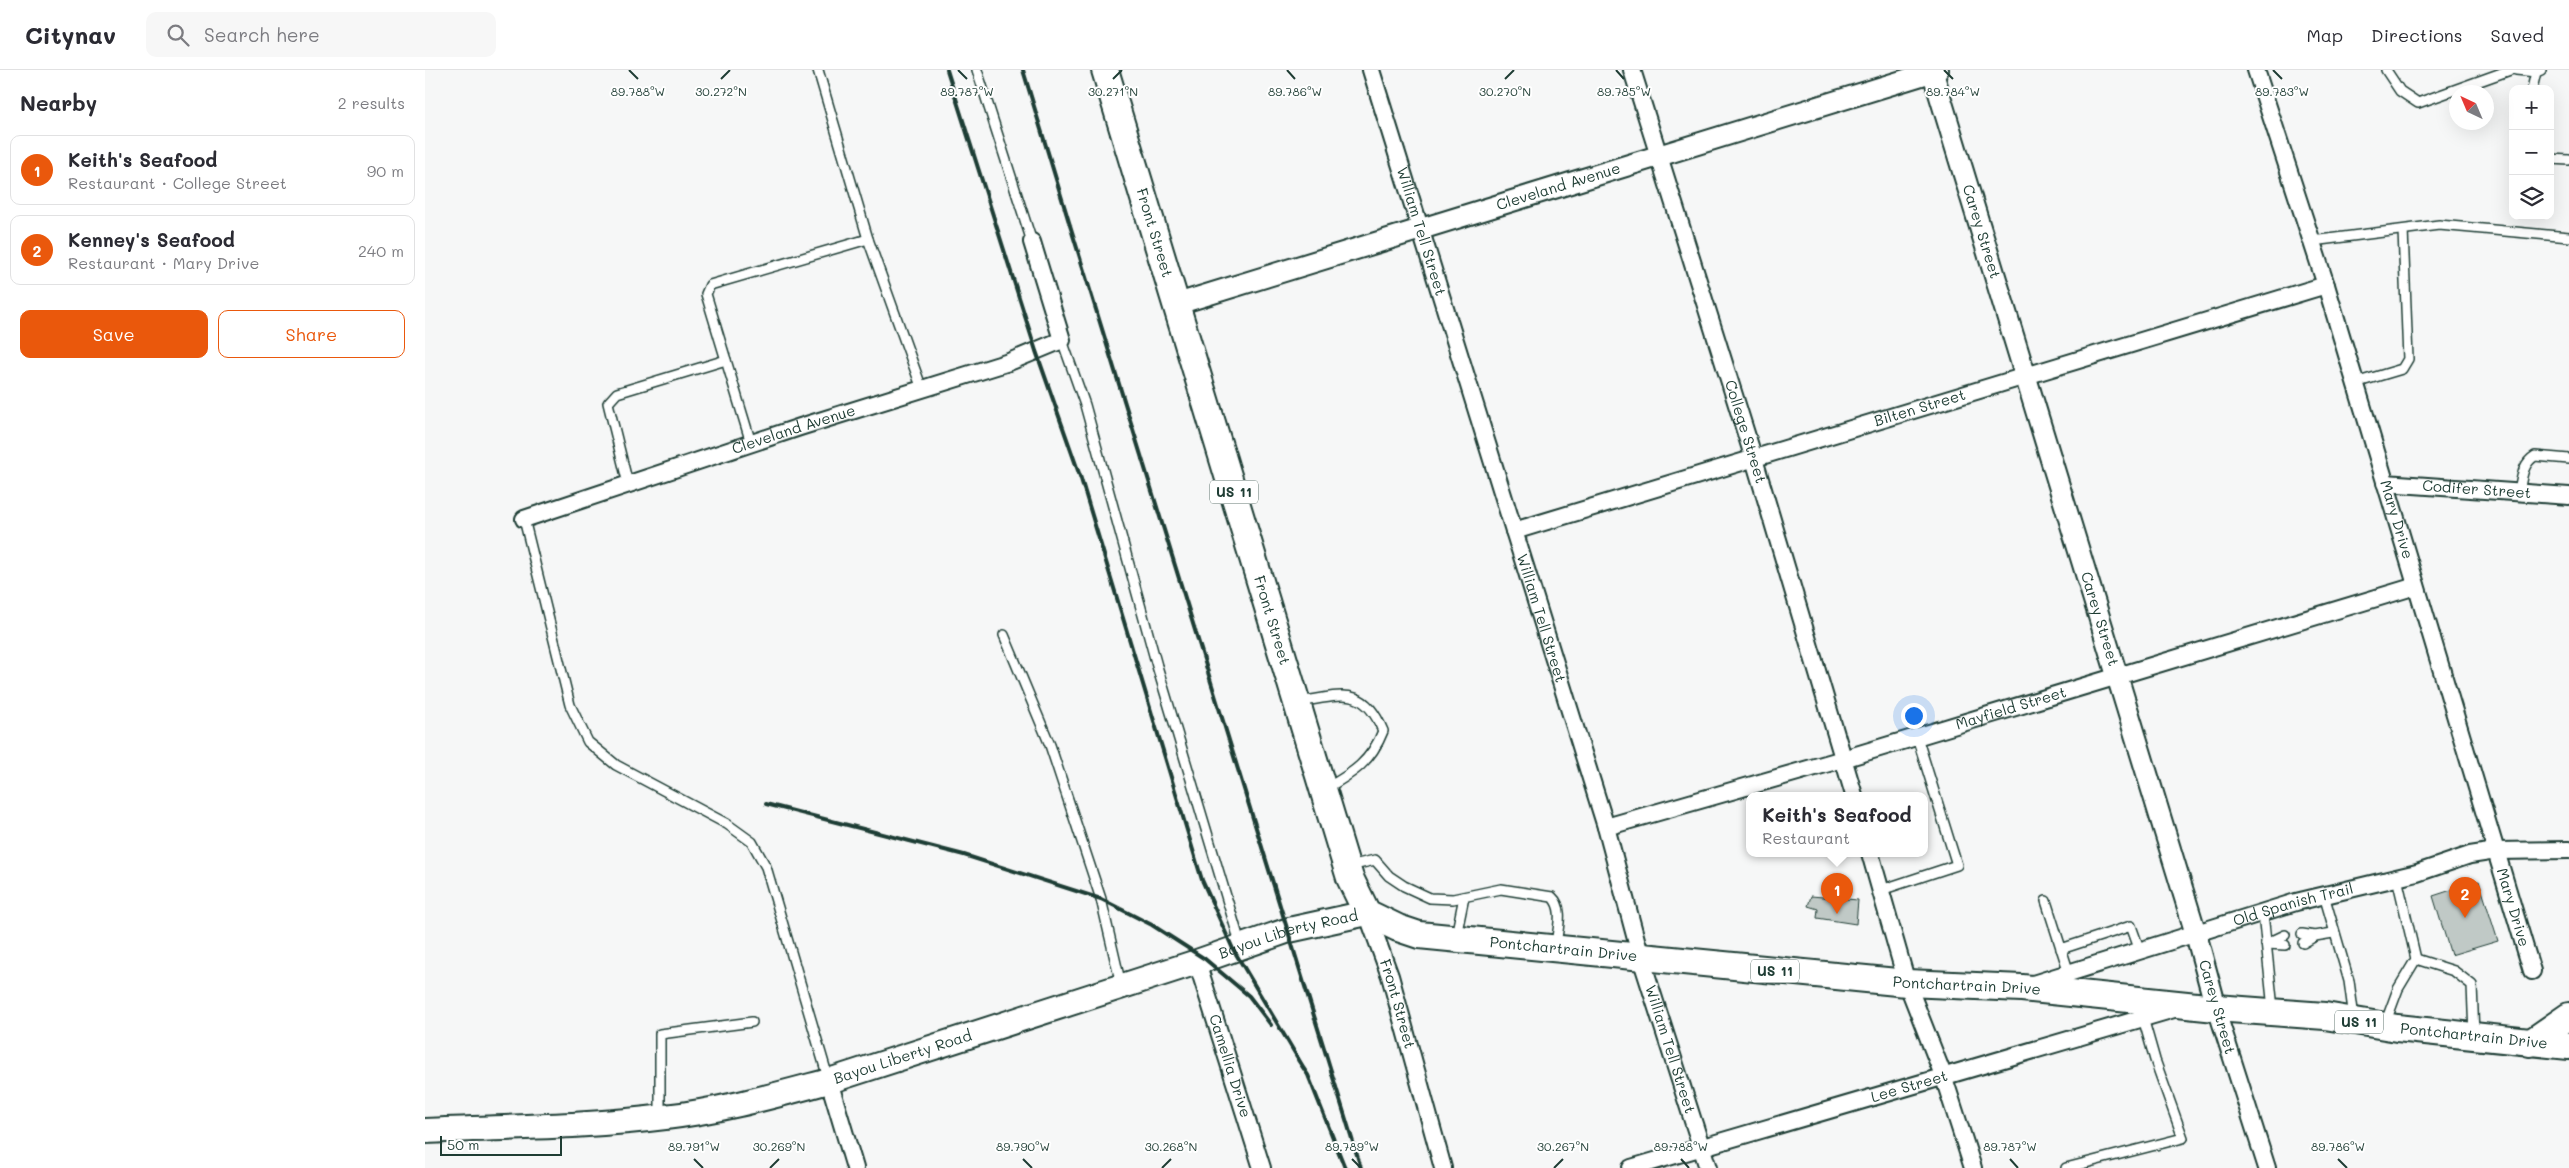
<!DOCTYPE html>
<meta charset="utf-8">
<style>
:root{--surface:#fff;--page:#f7f7f7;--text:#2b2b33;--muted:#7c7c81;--line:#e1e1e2;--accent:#ea580c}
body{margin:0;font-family:Mali,sans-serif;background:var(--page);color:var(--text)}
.controls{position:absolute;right:15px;top:15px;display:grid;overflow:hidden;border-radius:10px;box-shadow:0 5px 20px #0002}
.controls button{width:45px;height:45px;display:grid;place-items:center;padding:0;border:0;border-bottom:1px solid var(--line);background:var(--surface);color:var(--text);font:25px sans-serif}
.compass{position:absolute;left:2024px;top:15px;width:45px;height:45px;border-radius:50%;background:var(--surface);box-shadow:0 5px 20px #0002;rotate:316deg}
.scale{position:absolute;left:15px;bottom:12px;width:122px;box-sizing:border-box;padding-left:5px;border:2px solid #1f3d34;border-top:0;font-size:14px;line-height:18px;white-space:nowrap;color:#1f3d34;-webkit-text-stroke:4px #fff;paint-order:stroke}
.you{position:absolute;left:1488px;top:645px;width:18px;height:18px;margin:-12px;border:4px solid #fff;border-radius:50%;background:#1a73e8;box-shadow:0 0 0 8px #1a73e833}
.badge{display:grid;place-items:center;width:32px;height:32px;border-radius:50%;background:var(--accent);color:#fff;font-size:16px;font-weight:700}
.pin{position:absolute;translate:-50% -41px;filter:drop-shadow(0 1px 2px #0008)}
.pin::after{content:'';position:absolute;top:26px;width:18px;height:15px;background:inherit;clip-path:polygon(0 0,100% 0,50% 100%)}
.popup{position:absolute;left:1321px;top:722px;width:182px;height:65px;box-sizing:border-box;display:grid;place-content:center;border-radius:10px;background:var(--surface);filter:drop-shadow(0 1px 4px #0005);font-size:16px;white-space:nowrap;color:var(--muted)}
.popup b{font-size:19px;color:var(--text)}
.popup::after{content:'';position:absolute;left:50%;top:100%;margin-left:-10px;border:10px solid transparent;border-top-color:var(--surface)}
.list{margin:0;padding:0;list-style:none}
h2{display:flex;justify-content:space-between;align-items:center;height:65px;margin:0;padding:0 20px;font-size:21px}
h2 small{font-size:16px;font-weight:400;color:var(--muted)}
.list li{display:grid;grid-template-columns:32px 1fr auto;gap:15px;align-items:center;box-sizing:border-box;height:70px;margin:0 10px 10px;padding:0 10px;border:1px solid var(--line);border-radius:10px}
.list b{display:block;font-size:19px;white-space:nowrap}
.list p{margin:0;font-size:16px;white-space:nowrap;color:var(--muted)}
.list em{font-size:16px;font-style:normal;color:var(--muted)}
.actions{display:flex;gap:10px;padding:15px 20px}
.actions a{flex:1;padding:11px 0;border:1px solid var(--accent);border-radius:10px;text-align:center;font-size:18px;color:var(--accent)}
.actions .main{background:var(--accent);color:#fff}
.icon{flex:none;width:28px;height:28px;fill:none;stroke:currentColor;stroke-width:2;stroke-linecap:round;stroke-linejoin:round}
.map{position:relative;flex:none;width:2144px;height:1098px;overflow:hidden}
header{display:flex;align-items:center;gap:30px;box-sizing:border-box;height:70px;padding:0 25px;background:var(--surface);border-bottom:1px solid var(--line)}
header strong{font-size:24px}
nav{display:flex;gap:28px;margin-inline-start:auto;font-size:18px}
.search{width:350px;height:45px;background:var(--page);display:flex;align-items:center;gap:12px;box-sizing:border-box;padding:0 18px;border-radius:10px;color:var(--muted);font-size:19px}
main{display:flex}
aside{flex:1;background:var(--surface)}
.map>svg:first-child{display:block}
</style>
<header>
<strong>Citynav</strong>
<div class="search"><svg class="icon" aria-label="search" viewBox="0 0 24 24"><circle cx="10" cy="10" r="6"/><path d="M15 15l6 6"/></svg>Search here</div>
<nav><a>Map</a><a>Directions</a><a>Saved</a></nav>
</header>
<main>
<aside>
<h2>Nearby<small>2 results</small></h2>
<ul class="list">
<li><span class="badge">1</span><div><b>Keith's Seafood</b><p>Restaurant · College Street</p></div><em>90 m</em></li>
<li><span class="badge">2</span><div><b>Kenney's Seafood</b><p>Restaurant · Mary Drive</p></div><em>240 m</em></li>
</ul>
<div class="actions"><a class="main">Save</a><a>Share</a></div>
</aside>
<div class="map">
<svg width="2144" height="1098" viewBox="0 0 2144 1098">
<rect width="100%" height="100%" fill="#f6f7f7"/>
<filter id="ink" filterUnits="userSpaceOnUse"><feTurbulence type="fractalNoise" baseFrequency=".02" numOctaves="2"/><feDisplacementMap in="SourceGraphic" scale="10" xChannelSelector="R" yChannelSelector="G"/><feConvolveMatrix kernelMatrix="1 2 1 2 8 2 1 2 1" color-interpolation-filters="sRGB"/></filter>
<g filter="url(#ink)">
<g fill="#c0c9c6" stroke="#1f3d34">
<path d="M 2054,811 L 2073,871 L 2026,885 L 2008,826 Z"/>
<path d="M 1386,826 L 1433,830 L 1431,854 L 1392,848 L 1393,839 L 1383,836 Z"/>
</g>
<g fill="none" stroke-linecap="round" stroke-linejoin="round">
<g stroke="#1f3d34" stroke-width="12">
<g id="service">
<path d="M 393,0 L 443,169 L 497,319"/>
<path d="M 552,0 L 607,172"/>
<path d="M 1961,0 L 1975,21 L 1993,33 L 2085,0"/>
<path d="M 2091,0 L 2111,2 L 2116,0"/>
<path d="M 2107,19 L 2111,2"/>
<path d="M 2125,89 L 2144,90"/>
<path d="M 1887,171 L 2014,155 L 2144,167"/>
<path d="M 637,270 L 660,335 L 732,596 L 816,876"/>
<path d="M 1930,313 L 1977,299 L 1983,289 L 1978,160"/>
<path d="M 326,373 L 281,224 L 285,215 L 443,169"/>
<path d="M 203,414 L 183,333 L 192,323 L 301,290"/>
<path d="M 2094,422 C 2097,408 2097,394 2110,386 L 2144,389"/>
<path d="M 99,449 L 145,635 L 163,672 L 191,695 L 302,754 L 327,772 L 341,797 L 404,1011"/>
<path d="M 579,565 L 625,675 L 676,829 L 696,915"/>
<path d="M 873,632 C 916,626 939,614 958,661 C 946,692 928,703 900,719"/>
<path d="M 924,796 L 950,790 L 964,806 L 979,816 L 1005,828 L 1028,829 L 1076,819 L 1127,827 C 1140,839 1132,860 1131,876"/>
<path d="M 1456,820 L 1532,795 L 1492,667"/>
<path d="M 1899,825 L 1924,911 L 1929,948"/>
<path d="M 1621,831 L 1644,903"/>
<path d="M 1838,843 L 1848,939"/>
<path d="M 1877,864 L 1890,866 L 1908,863"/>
<path d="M 1031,866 L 1039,827"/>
<path d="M 1878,873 L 1890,866"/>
<path d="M 1841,874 L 1860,865"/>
<path d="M 1841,874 L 1860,875"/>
<path d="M 1636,879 L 1706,856 L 1715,881"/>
<path d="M 1991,889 L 2029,901 L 2047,915 L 2049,965"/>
<path d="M 1960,954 L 1973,919 L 1991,889 L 1972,808"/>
<path d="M 235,1047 L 235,964 L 327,952"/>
<path d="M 1641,1098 L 1758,1068 L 1730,990 L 1718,948"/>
</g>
</g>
<g stroke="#1f3d34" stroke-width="20">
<g id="minor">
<path id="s1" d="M 946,0 L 1181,757 L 1216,888 L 1283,1098"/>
<path id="s2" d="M 1207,0 L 1329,389 L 1429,725"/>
<path id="s3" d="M 1831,0 L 1901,215 L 2107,901"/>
<path id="s4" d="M 1960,413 L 2144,426"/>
<path id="s5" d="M 99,449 L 375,357 L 584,292 L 637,270 L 607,172"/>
<path id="s6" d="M 1089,461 L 1901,215"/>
<path id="s7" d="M 1181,757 L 1418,689 L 1991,516"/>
<path d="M 1445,783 L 1482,913 L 1518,1005 L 1548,1098"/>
<path id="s8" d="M 942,843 L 965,906 L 1018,1098"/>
<path id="s9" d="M 772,892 L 837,1098"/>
<path id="s10" d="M 1608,914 L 1871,832 L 1992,803 L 2045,785 L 2071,781 L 2144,780"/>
<path d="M 1791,938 L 1842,1098"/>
<path d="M 404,1011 L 430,1098"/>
<path id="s11" d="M 1206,1098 L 1749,939"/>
</g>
</g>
<g stroke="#1f3d34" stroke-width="24">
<g id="tertiary">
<path id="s12" d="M 1507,0 L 1771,864 L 1791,938"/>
<path id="s13" d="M 752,234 L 1513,0"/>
</g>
</g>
<g stroke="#1f3d34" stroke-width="28">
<g id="secondary">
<path id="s14" d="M 0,1061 C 80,1057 161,1057 240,1047 C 295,1041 351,1025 404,1011 L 772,892 L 864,860 L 942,843"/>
</g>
</g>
<g stroke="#1f3d34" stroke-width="30">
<g id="primary">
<path id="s15" d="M 680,0 L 925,808 L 942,843 L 973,858 L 994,865 L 1482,913 L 1597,918 L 1791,938 L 1900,946 L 1972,958 L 2144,976"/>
<path d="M 2105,973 L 2144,946"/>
</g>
</g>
<use href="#service" stroke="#fff" stroke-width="9"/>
<use href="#minor" stroke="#fff" stroke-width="16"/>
<use href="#tertiary" stroke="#fff" stroke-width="20"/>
<use href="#secondary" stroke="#fff" stroke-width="24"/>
<use href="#primary" stroke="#fff" stroke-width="26"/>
<g stroke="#1f3d34" stroke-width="4">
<path d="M 522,0 L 611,281 L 656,409 L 777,810 L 808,879 L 877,995"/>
<path d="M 598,0 C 708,367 825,732 936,1098"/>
<path d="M 341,734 L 539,785 L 676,829 L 727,855 L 780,889 L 824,926 L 846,955"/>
<path d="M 873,990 L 883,1005 L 920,1098"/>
</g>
</g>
</g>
<path fill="none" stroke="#1f3d34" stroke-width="2" d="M 204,0 L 213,9M 533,0 L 542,9M 862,0 L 870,9M 1191,0 L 1199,9M 1519,0 L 1528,9M 1848,0 L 1857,9M 296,9 L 305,0M 688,9 L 697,0M 1080,9 L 1089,0M 269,1089 L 278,1098M 598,1089 L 607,1098M 927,1089 L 936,1098M 1256,1089 L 1264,1098M 1585,1089 L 1593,1098M 1913,1089 L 1922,1098M 345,1098 L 354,1089M 737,1098 L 746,1089M 1129,1098 L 1138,1089"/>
<g text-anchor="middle" stroke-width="4" stroke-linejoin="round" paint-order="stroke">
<g fill="#fff" stroke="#627771" stroke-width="1">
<rect x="785" y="410.5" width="48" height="23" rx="4"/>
<rect x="1326" y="889.5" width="48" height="23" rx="4"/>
<rect x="1910" y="940.5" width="48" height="23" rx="4"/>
</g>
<g font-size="14" font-weight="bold" fill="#1f3d34">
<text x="809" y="427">US 11</text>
<text x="1350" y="906">US 11</text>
<text x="1934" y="957">US 11</text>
</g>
<g font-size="15" fill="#1f3d34" stroke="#fff">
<text dy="5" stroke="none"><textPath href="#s13" startOffset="399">Cleveland Avenue</textPath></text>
<text dy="5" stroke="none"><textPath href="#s15" startOffset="170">Front Street</textPath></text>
<text dy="5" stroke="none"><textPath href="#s1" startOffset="169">William Tell Street</textPath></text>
<text dy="5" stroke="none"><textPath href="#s12" startOffset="169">Carey Street</textPath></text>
<text dy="5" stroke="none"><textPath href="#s6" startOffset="424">Bilten Street</textPath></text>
<text dy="5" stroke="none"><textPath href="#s5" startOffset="284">Cleveland Avenue</textPath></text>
<text dy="5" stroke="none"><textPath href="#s2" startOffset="379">College Street</textPath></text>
<text dy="5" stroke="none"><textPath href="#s4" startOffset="92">Codifer Street</textPath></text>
<text dy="5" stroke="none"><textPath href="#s3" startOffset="471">Mary Drive</textPath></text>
<text dy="5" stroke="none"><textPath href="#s1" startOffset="574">William Tell Street</textPath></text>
<text dy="5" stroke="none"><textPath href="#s12" startOffset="574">Carey Street</textPath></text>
<text dy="5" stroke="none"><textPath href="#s15" startOffset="575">Front Street</textPath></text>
<text dy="5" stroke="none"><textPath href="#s7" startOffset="422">Mayfield Street</textPath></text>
<text dy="5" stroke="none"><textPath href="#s10" startOffset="272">Old Spanish Trail</textPath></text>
<text dy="5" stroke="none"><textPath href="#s3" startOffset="876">Mary Drive</textPath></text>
<text dy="5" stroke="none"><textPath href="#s14" startOffset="891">Bayou Liberty Road</textPath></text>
<text dy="5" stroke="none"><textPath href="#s15" startOffset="1085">Pontchartrain Drive</textPath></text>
<text dy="5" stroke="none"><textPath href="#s15" startOffset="1490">Pontchartrain Drive</textPath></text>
<text dy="5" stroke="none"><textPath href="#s8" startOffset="96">Front Street</textPath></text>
<text transform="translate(1792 937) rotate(74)" y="5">Carey Street</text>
<text dy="5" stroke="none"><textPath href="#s15" startOffset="2000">Pontchartrain Drive</textPath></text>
<text dy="5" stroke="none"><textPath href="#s1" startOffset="1024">William Tell Street</textPath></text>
<text dy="5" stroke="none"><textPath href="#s14" startOffset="486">Bayou Liberty Road</textPath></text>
<text dy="5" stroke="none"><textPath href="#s9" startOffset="109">Camellia Drive</textPath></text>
<text dy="5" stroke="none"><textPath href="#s11" startOffset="290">Lee Street</textPath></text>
</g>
</g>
<g font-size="12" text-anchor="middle" fill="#1f3d34" stroke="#fff" stroke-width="4" stroke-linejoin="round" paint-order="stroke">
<text x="296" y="26">30.272°N</text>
<text x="688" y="26">30.271°N</text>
<text x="1080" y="26">30.270°N</text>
<text x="213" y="26">89.788°W</text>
<text x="542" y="26">89.787°W</text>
<text x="870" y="26">89.786°W</text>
<text x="1199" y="26">89.785°W</text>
<text x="1528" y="26">89.784°W</text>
<text x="1857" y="26">89.783°W</text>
<text x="269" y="1081">89.791°W</text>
<text x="598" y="1081">89.790°W</text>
<text x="927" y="1081">89.789°W</text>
<text x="1256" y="1081">89.788°W</text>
<text x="1585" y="1081">89.787°W</text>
<text x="1913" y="1081">89.786°W</text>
<text x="354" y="1081">30.269°N</text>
<text x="746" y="1081">30.268°N</text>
<text x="1138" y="1081">30.267°N</text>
</g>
</svg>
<div class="controls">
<button>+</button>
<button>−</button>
<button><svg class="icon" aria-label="layers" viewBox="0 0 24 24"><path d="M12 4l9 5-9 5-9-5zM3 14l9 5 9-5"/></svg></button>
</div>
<svg class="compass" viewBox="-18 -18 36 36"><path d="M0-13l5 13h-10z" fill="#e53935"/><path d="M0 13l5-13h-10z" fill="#7c7c81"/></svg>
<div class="scale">50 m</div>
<div class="you"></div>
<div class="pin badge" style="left:1412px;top:844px">1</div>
<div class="popup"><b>Keith's Seafood</b>Restaurant</div>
<div class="pin badge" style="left:2040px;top:848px">2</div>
</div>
</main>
